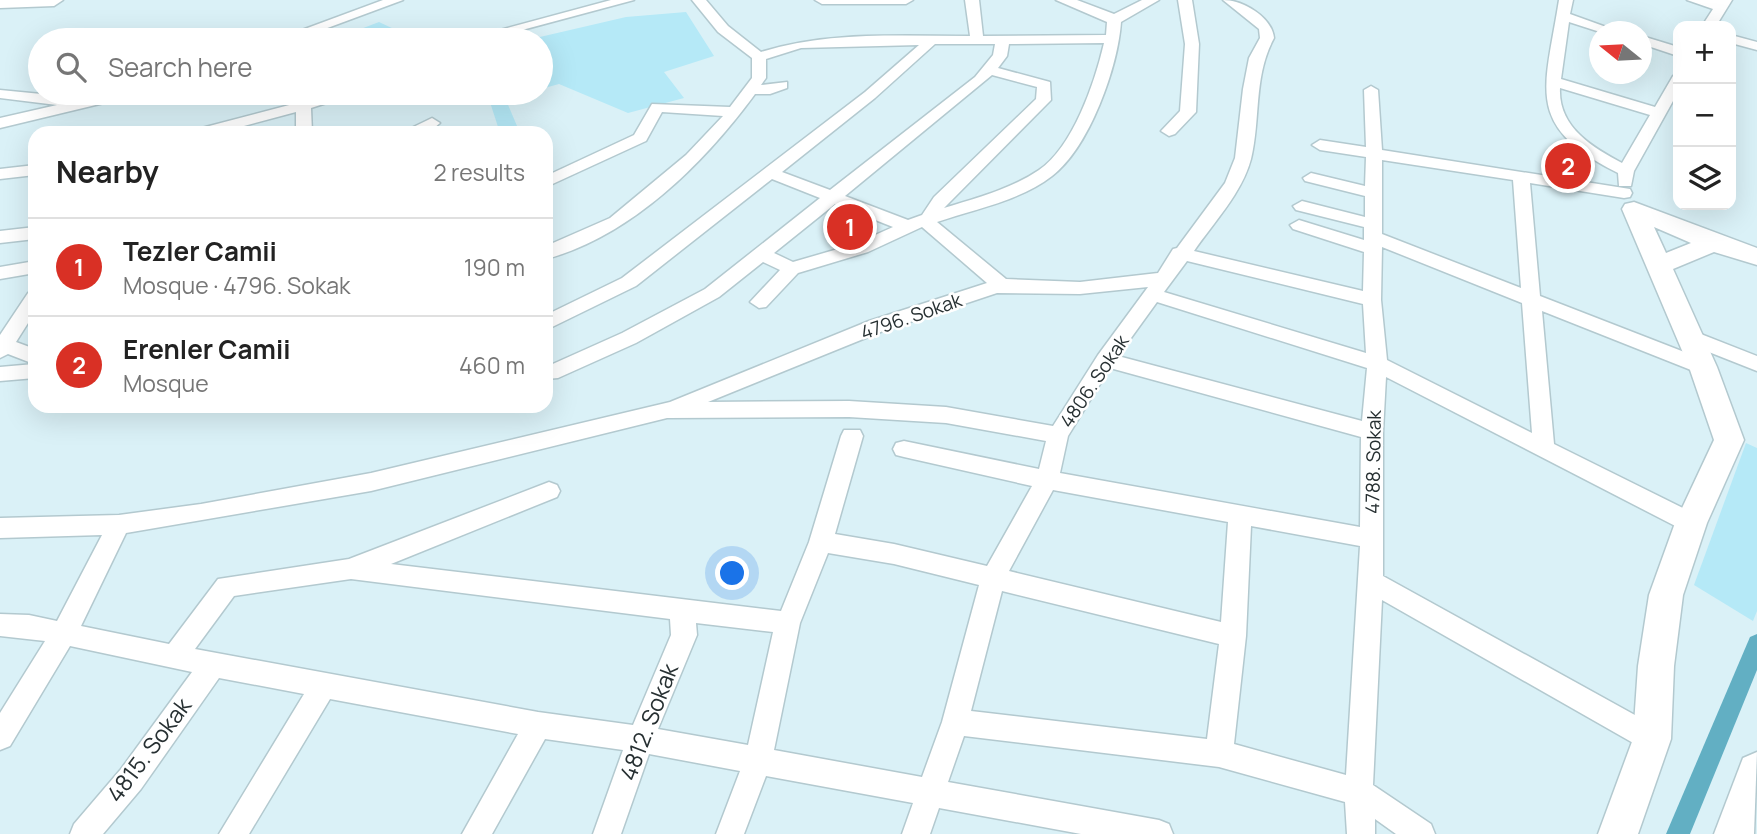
<!DOCTYPE html>
<meta charset="utf-8">
<style>
:root{--surface:#fff;--page:#f6f6f6;--text:#222;--muted:#767676;--line:#e0e0e0;--accent:#d93025}
body{margin:0;font-family:Manrope,sans-serif;background:var(--page);color:var(--text)}
.controls{position:absolute;right:21px;top:21px;display:grid;overflow:hidden;border-radius:14px;box-shadow:0 7px 28px #0002}
.controls button{width:63px;height:63px;display:grid;place-items:center;padding:0;border:0;border-bottom:2px solid var(--line);background:var(--surface);color:var(--text);font:35px sans-serif}
.compass{position:absolute;left:1589px;top:21px;width:63px;height:63px;border-radius:50%;background:var(--surface);box-shadow:0 7px 28px #0002;rotate:288deg}
.you{position:absolute;left:733px;top:574px;width:24px;height:24px;margin:-18px;border:5px solid #fff;border-radius:50%;background:#1a73e8;box-shadow:0 0 0 10px #1a73e833}
.badge{display:grid;place-items:center;width:46px;height:46px;border-radius:50%;background:var(--accent);color:#fff;font-size:23px;font-weight:700}
.pin{position:absolute;translate:-50% -50%;border:4px solid #fff;box-shadow:0 2px 7px #0006}
.list{margin:0;padding:0;list-style:none}
h2{display:flex;justify-content:space-between;align-items:center;height:91px;margin:0;padding:0 28px;font-size:30px}
h2 small{font-size:23px;font-weight:400;color:var(--muted)}
.list li{display:grid;grid-template-columns:46px 1fr auto;gap:21px;align-items:center;box-sizing:border-box;height:98px;padding:0 28px;border-top:2px solid var(--line)}
.list b{display:block;font-size:26px;white-space:nowrap}
.list p{margin:0;font-size:23px;white-space:nowrap;color:var(--muted)}
.list em{font-size:23px;font-style:normal;color:var(--muted)}
.icon{flex:none;width:38px;height:38px;fill:none;stroke:currentColor;stroke-width:2;stroke-linecap:round;stroke-linejoin:round}
.map{position:relative;flex:none;width:1757px;height:834px;overflow:hidden}
.search{position:absolute;background:var(--surface);box-shadow:0 7px 28px #0002;left:28px;top:28px;width:525px;height:77px;display:flex;align-items:center;gap:18px;box-sizing:border-box;padding:0 24px;border-radius:38px;color:var(--muted);font-size:26px}
.panel{position:absolute;background:var(--surface);box-shadow:0 7px 28px #0002;left:28px;top:126px;width:525px;height:287px;border-radius:21px}
.map>svg:first-child{display:block}
</style>
<div class="map">
<svg width="1757" height="834" viewBox="0 0 1757 834">
<rect width="100%" height="100%" fill="#daf1f7"/>
<g fill="#b5e9f7">
<path d="M 686,12 L 714,56 L 664,72 L 684,98 L 628,113 L 559,84 L 541,89 L 541,40 L 527,40 L 626,17 Z"/>
<path d="M 379,22 L 413,38 L 332,40 Z"/>
<path d="M 487,93 L 529,93 L 506,100 L 520,133 L 500,133 Z"/>
<path d="M 1746,443 L 1757,448 L 1757,611 L 1753,621 L 1694,585 Z"/>
</g>
<g fill="none" stroke-linecap="round" stroke-linejoin="round">
<path fill="#62afc3" fill-rule="evenodd" d="M 1757,634 L 1757,670 L 1690,834 L 1666,834 L 1750,637 Z"/>
</g>
<g fill="#b9cfd5" stroke="#7c9096" stroke-width="2">
<path d="M 1576,157 L 1591,170 L 1560,174 L 1545,161 Z"/>
<path d="M 861,217 L 872,221 L 874,232 L 830,237 L 826,221 Z"/>
</g>
<g fill="none" stroke-linecap="round" stroke-linejoin="round">
<g stroke="#b3c9cf" stroke-width="3">
<g id="street">
<path d="M 383,0 L 403,0 L 295,40 L 275,40 Z"/>
<path d="M 611,0 L 634,0 L 485,40 L 463,40 Z"/>
<path d="M 692,0 L 706,0 L 728,26 L 761,52 C 828,31 900,36 970,36 L 965,0 L 979,0 L 983,36 L 1106,35 L 1107,22 L 1056,0 L 1077,0 L 1114,14 L 1142,0 L 1159,0 L 1121,22 C 1118,66 1090,147 1052,176 C 1020,201 974,209 937,222 L 1006,279 L 1080,282 L 1158,273 L 1173,249 L 1177,248 L 1225,183 L 1235,158 L 1243,89 L 1249,58 L 1260,38 L 1259,29 L 1223,0 C 1243,0 1272,17 1274,38 C 1253,77 1261,118 1251,159 C 1242,193 1214,222 1194,251 L 1363,291 L 1364,252 L 1293,229 L 1290,225 L 1299,220 L 1364,240 L 1364,227 L 1296,210 L 1293,206 L 1302,201 L 1365,217 L 1365,196 L 1305,181 L 1303,178 L 1311,173 L 1365,186 L 1366,157 L 1320,150 L 1312,145 L 1320,140 L 1366,147 L 1364,90 L 1371,86 L 1378,90 L 1382,150 L 1630,189 L 1632,193 L 1630,197 L 1624,198 L 1530,183 L 1540,296 L 1710,362 L 1713,367 L 1710,372 L 1696,372 L 1542,311 L 1554,444 L 1699,516 L 1702,523 L 1699,530 L 1691,533 L 1683,530 L 1386,377 L 1383,432 L 1383,576 L 1662,730 L 1666,739 L 1662,748 L 1652,752 L 1642,748 L 1382,600 L 1373,785 L 1431,824 L 1435,834 L 1396,834 L 1375,819 L 1375,834 L 1347,834 L 1345,802 L 1219,767 L 964,736 L 948,782 L 1159,820 L 1169,824 L 1173,834 L 1081,834 L 939,808 L 930,834 L 902,834 L 913,803 L 766,776 L 744,834 L 716,834 L 740,771 L 649,754 L 621,834 L 593,834 L 623,750 L 545,739 L 492,834 L 462,834 L 518,734 L 330,699 L 249,834 L 219,834 L 304,694 L 219,678 L 141,789 L 103,834 L 70,834 L 74,824 L 121,769 L 192,672 L 70,646 L 10,746 L 0,750 L 0,713 L 45,641 L 0,636 L 0,614 L 29,615 L 57,621 L 102,535 L 0,538 L 0,518 L 119,515 L 201,504 L 371,473 L 670,402 L 869,321 L 987,283 L 922,227 L 868,252 L 798,273 L 766,307 L 759,308 L 750,302 L 780,270 L 763,262 L 719,297 L 636,343 L 558,378 L 546,379 L 546,367 L 622,333 L 705,289 L 820,198 L 772,179 L 636,286 L 546,330 L 546,315 L 622,278 L 865,92 L 919,45 L 801,48 L 766,59 L 766,78 L 761,85 L 787,82 L 787,88 L 770,94 L 755,94 C 705,162 632,236 546,259 L 546,246 L 610,218 L 686,155 L 723,116 L 662,112 L 646,141 L 546,187 L 546,176 L 634,135 L 652,104 L 730,107 L 752,78 L 752,58 L 718,32 ZM 1104,43 C 1095,82 1073,147 1039,170 C 1011,189 976,198 944,208 L 1051,100 L 1050,82 L 998,68 L 1007,56 L 1009,44 ZM 995,44 L 993,55 L 975,77 L 830,190 L 782,172 L 875,98 L 935,44 ZM 992,75 L 1037,87 L 1036,99 L 934,197 L 922,215 L 908,220 L 845,196 ZM 1382,160 L 1513,180 L 1521,288 L 1382,234 ZM 835,204 L 893,227 L 855,244 L 793,262 L 774,253 ZM 1382,247 L 1522,303 L 1532,433 L 1387,360 L 1381,300 ZM 1187,261 L 1363,304 L 1366,353 L 1164,292 ZM 1148,287 L 1098,355 L 1053,426 L 946,407 L 849,401 L 708,402 L 883,331 L 997,293 L 1080,294 ZM 1157,302 L 1367,368 L 1362,421 L 1118,356 ZM 1110,368 L 1361,437 L 1360,527 L 1060,473 L 1068,436 ZM 849,417 L 946,423 L 1046,441 L 1039,469 L 904,441 L 896,443 L 893,449 L 896,455 L 904,457 L 1032,486 L 987,566 L 894,544 L 835,534 L 863,436 L 860,430 L 844,430 L 841,436 L 809,542 L 781,611 L 391,564 L 557,497 L 560,491 L 557,485 L 549,482 L 349,559 L 218,579 L 169,644 L 81,626 L 126,533 L 371,491 L 667,418 ZM 1053,490 L 1228,522 L 1221,622 L 1009,571 ZM 1251,526 L 1360,546 L 1346,775 L 1234,744 L 1246,636 ZM 828,553 L 894,564 L 979,585 L 942,722 L 922,777 L 774,750 L 800,623 ZM 351,579 L 670,619 L 671,635 L 633,725 L 538,712 L 195,649 L 234,596 ZM 1002,591 L 1219,644 L 1207,739 L 971,711 ZM 696,623 L 773,632 L 748,745 L 658,729 L 697,635 Z"/>
<path d="M 815,0 L 913,0 L 906,4 L 822,4 Z"/>
<path d="M 1178,0 L 1192,0 L 1199,44 L 1196,112 L 1175,134 L 1169,136 L 1161,131 L 1180,111 L 1185,44 Z"/>
<path d="M 1559,0 L 1573,0 L 1570,14 L 1620,32 L 1600,32 L 1569,22 L 1561,79 L 1655,107 L 1673,76 L 1678,75 L 1678,92 L 1634,171 L 1631,186 L 1619,186 L 1618,173 C 1523,126 1545,89 1559,0 ZM 1560,88 L 1650,115 L 1622,163 C 1592,147 1558,127 1560,88 Z"/>
<path d="M 1687,0 L 1732,0 L 1716,26 L 1702,26 L 1713,9 Z"/>
<path d="M 1731,35 L 1757,42 L 1757,50 L 1731,43 Z"/>
<path d="M 1642,36 L 1678,47 L 1678,56 L 1642,44 Z"/>
<path d="M 0,90 L 62,96 L 72,102 L 110,93 L 135,93 L 133,96 L 0,128 L 0,118 L 57,105 L 0,98 Z"/>
<path d="M 335,93 L 358,93 L 311,108 L 312,133 L 296,133 L 296,112 L 218,133 L 192,133 L 194,130 Z"/>
<path d="M 432,118 L 440,123 C 429,134 416,133 401,133 Z"/>
<path d="M 35,165 L 35,175 L 0,179 L 0,169 Z"/>
<path d="M 35,227 L 35,239 L 0,243 L 0,231 Z"/>
<path d="M 35,261 L 35,273 L 0,279 L 0,267 Z"/>
<path d="M 35,291 L 35,312 L 16,342 L 35,349 L 35,378 L 0,381 L 0,367 L 34,364 L 8,354 L 0,358 L 0,335 L 28,293 Z"/>
<path d="M 1688,329 L 1757,356 L 1757,371 L 1681,341 L 1678,336 Z"/>
</g>
</g>
<g stroke="#b3c9cf" stroke-width="3">
<g id="secondary">
<path d="M 0,0 L 63,0 L 54,6 L 0,8 Z"/>
<path d="M 1634,202 L 1757,248 L 1757,265 L 1714,252 L 1673,269 L 1717,367 L 1744,440 L 1707,523 L 1683,595 L 1674,666 L 1671,739 L 1638,834 L 1598,834 L 1633,739 L 1638,666 L 1649,595 L 1675,523 L 1714,440 L 1689,367 L 1622,209 L 1625,204 ZM 1654,227 L 1691,243 L 1666,253 Z"/>
<path d="M 1757,752 L 1754,834 L 1714,834 L 1743,758 Z"/>
</g>
</g>
<use href="#street" fill="#fff" fill-rule="evenodd"/>
<use href="#secondary" fill="#fff" fill-rule="evenodd"/>
</g>
<g text-anchor="middle" stroke-width="5" stroke-linejoin="round" paint-order="stroke">
<g font-size="19" fill="#273032" stroke="#fff">
<text transform="translate(911 316) rotate(-19)" y="7">4796. Sokak</text>
<text transform="translate(1094 381) rotate(-56)" y="7">4806. Sokak</text>
<text transform="translate(1373 462) rotate(-89)" y="7">4788. Sokak</text>
</g>
<g font-size="23" fill="#273032" stroke="#fff">
<text transform="translate(649 722) rotate(-69)" y="8">4812. Sokak</text>
<text transform="translate(149 750) rotate(-53)" y="8">4815. Sokak</text>
</g>
</g>
</svg>
<div class="controls">
<button>+</button>
<button>−</button>
<button><svg class="icon" aria-label="layers" viewBox="0 0 24 24"><path d="M12 4l9 5-9 5-9-5zM3 14l9 5 9-5"/></svg></button>
</div>
<svg class="compass" viewBox="-18 -18 36 36"><path d="M0-13l5 13h-10z" fill="#e53935"/><path d="M0 13l5-13h-10z" fill="#767676"/></svg>
<div class="you"></div>
<div class="pin badge" style="left:850px;top:227px">1</div>
<div class="pin badge" style="left:1568px;top:166px">2</div>
<div class="search"><svg class="icon" aria-label="search" viewBox="0 0 24 24"><circle cx="10" cy="10" r="6"/><path d="M15 15l6 6"/></svg>Search here</div>
<section class="panel">
<h2>Nearby<small>2 results</small></h2>
<ul class="list">
<li><span class="badge">1</span><div><b>Tezler Camii</b><p>Mosque · 4796. Sokak</p></div><em>190 m</em></li>
<li><span class="badge">2</span><div><b>Erenler Camii</b><p>Mosque</p></div><em>460 m</em></li>
</ul>
</section>
</div>
